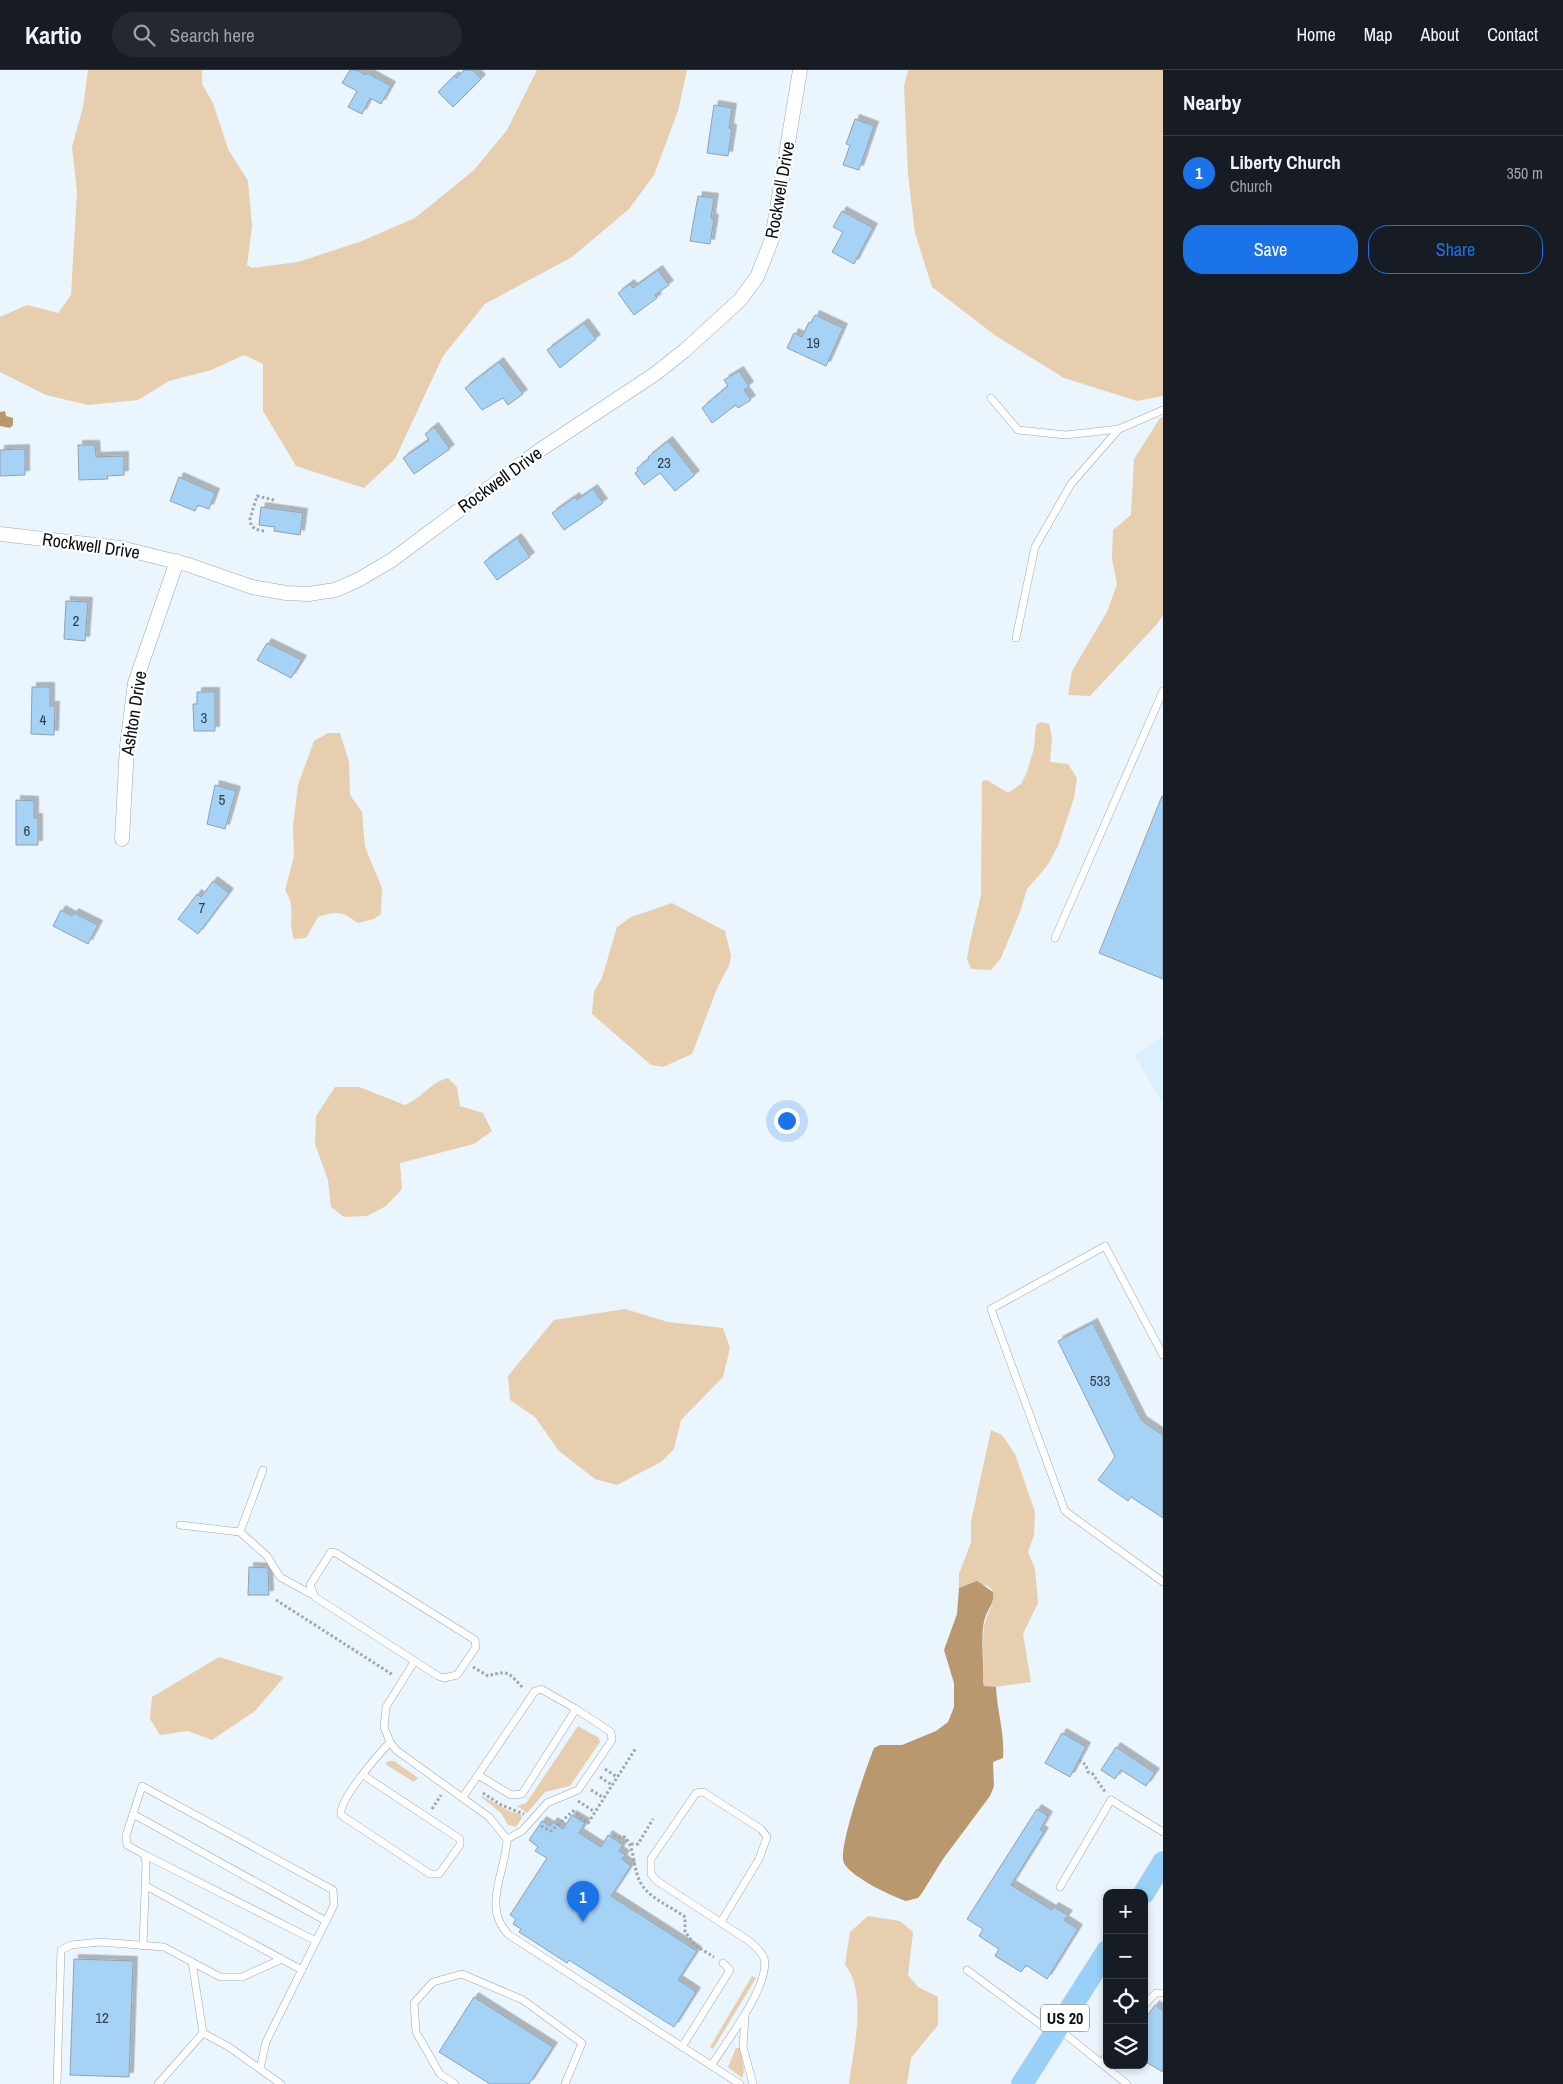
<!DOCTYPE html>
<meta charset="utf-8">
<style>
:root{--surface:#171b24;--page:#242831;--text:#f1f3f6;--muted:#9ea1a6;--line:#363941;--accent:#1a73e8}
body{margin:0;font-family:"Archivo Narrow",sans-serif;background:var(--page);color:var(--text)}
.controls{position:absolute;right:15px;bottom:15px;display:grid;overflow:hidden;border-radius:10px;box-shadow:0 2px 8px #0003}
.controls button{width:45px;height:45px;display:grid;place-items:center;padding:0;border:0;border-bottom:1px solid var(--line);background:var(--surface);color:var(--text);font:25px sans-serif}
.you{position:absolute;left:786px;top:1050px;width:18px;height:18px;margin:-12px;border:4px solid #fff;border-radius:50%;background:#1a73e8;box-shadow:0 0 0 8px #1a73e833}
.badge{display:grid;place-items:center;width:32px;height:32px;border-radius:50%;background:var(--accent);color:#fff;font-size:16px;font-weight:700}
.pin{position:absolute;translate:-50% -41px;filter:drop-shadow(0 1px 2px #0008)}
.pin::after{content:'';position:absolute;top:26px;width:18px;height:15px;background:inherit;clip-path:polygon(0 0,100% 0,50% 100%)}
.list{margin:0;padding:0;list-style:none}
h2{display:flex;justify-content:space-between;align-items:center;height:65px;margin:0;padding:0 20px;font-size:21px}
h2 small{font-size:16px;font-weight:400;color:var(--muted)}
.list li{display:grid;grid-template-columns:32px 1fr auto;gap:15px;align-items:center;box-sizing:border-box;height:75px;padding:0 20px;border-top:1px solid var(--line)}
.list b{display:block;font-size:19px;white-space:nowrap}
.list p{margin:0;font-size:16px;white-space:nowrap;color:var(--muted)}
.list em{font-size:16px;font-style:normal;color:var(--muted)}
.actions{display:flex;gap:10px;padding:15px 20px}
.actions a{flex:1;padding:11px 0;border:1px solid var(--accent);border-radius:20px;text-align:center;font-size:18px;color:var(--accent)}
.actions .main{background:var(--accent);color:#fff}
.icon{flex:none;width:28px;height:28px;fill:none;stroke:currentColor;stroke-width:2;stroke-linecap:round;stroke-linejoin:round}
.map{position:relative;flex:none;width:1163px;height:2014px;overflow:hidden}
header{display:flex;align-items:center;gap:30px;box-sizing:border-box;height:70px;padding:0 25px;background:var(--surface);border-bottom:1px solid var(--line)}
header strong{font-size:24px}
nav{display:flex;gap:28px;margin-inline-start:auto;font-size:18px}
.search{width:350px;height:45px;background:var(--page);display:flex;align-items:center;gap:12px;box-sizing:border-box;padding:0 18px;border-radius:28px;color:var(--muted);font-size:19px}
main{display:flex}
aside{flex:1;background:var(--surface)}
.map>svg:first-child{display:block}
</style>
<header>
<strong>Kartio</strong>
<div class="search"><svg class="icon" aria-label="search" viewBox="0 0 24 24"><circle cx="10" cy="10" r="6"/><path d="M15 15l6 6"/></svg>Search here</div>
<nav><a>Home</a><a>Map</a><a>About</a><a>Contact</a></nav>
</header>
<main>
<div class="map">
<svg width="1163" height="2014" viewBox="0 0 1163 2014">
<defs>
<filter id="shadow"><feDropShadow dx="4.5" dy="-4.5" stdDeviation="0" flood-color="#0004"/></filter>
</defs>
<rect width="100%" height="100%" fill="#eaf5fe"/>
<path fill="#dbefff" d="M 1163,966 L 1163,1033 L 1134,986 Z"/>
<g fill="#e7ceaf">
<path d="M 88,0 L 202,0 L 202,14 L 213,33 L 228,79 L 248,111 L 252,156 L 247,195 L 252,198 L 298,192 L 362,171 L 415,148 L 474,100 L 507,60 L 537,0 L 687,0 L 678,41 L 654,105 L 629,139 L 572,187 L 485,234 L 443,286 L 395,389 L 364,418 L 296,396 L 263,341 L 263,294 L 244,285 L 211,300 L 169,311 L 138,330 L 88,335 L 46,325 L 0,302 L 0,247 L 27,235 L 58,243 L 71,225 L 77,122 L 72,77 L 83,37 Z"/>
<path d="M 908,0 L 1163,0 L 1163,326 L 1137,331 L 1064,308 L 996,266 L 932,217 L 915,163 L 908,105 L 904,16 Z"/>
<path d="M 1163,347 L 1163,545 L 1157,554 L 1090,626 L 1068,625 L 1072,601 L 1107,542 L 1117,514 L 1112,489 L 1113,460 L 1131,445 L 1134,389 L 1160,348 Z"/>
<path d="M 1040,652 L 1049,654 L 1052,667 L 1050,692 L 1068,694 L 1077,708 L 1074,728 L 1058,776 L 1047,796 L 1027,819 L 1020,842 L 1001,888 L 991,900 L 971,899 L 967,889 L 970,872 L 981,825 L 982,711 L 987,710 L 1008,723 L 1021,714 L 1027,702 L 1034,678 L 1036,655 Z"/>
<path d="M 328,663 L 340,663 L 349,692 L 350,725 L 362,742 L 365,777 L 382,818 L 381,844 L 374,849 L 358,853 C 341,841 338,841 318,847 L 306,868 L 294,869 C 287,850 297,838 285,820 L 294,786 L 293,756 L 298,715 L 314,671 Z"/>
<path d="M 672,833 L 725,861 L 731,886 L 729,896 L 718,916 L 692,984 L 663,997 L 651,995 L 592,944 L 594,921 L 602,908 L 617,857 L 631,847 Z"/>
<path d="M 448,1008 L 457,1017 L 460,1036 L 483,1043 L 492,1061 L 474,1074 L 400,1093 L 402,1119 L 386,1136 L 367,1146 L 344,1147 L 331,1137 L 328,1110 L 315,1074 L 316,1046 L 335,1017 L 359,1017 L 405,1035 C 424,1027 429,1013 448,1008 Z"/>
<path d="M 625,1239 L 668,1252 L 723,1258 L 730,1278 L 723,1307 L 681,1350 L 674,1379 L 661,1392 L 617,1415 L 595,1409 L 559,1381 L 535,1347 L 510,1330 L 508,1306 L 554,1250 Z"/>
<path d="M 991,1360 L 1002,1365 L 1015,1384 L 1035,1442 L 1034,1465 L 1028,1482 L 1035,1499 L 1038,1533 L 1023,1564 L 1031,1612 L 988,1618 L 984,1616 L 983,1612 C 984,1594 982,1575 984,1557 C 985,1545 1006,1517 982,1515 C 973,1513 968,1514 959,1518 L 959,1504 L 971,1472 L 971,1452 Z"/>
<path d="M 219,1587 L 284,1607 L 255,1641 L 212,1670 L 188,1661 L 160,1665 L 150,1649 L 152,1627 Z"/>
<path d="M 578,1656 L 599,1668 L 600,1672 L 570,1716 L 545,1722 L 527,1743 L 517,1736 L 526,1733 L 529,1729 Z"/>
<path d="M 389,1691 L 394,1691 L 418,1708 L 414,1712 L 385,1694 Z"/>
<path d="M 482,1726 L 509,1741 L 521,1744 L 522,1748 L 516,1757 L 508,1755 L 501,1743 L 481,1727 Z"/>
<path d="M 868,1846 L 900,1851 L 913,1862 L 908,1905 L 918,1917 L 938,1927 L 938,1955 L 911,1988 L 907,2014 L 849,2014 C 853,1981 868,1922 845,1895 L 850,1862 Z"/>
<path d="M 752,1906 L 756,1908 L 713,1979 L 710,1977 Z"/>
<path d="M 736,1978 L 740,1978 L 744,2001 L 742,2008 L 728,1997 Z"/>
</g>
<g fill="#b9986f">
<path d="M 5,341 L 6,346 L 13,348 L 13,355 L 10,358 L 0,356 L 0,342 Z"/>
<path d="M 977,1511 L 993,1522 C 995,1533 988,1538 985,1548 C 980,1563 984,1594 983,1612 L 984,1616 L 996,1617 C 997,1641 1005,1664 1003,1688 L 993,1692 L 994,1716 L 990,1726 L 943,1789 L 922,1823 L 918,1828 L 906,1831 C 891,1826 851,1807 844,1793 C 837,1780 867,1695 874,1678 L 880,1675 L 902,1675 L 936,1661 L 948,1652 L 954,1637 L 954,1613 L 944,1580 L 957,1544 L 959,1518 Z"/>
</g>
<g fill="#a6d2f6" stroke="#91a1af" filter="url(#shadow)">
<path d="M 350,0 L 356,0 L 366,5 L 367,3 L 391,16 L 381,34 L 370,28 L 362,44 L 348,37 L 357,21 L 342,13 Z"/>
<path d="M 464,0 L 473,0 L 481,9 L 453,37 L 438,22 L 454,6 L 457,8 Z"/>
<path d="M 714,35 L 732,38 L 729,58 L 732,59 L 728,86 L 707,83 Z"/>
<path d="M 855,49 L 874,56 L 859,100 L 843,95 L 850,75 L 846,74 Z"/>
<path d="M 698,126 L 714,128 L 711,148 L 714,149 L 710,174 L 690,171 Z"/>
<path d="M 842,141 L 873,158 L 854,194 L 832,182 L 843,162 L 833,157 Z"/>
<path d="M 658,200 L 669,215 L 655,225 L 657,228 L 634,245 L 618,223 L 630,214 L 633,218 Z"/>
<path d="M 815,245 L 843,258 L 826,296 L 787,278 L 794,263 L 802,267 L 809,252 L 811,253 Z"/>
<path d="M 584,253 L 596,269 L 560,298 L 547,280 Z"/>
<path d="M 499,292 L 523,324 L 508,335 L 503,328 L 482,340 L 465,318 Z"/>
<path d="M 739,301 L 749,316 L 744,320 L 751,330 L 738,338 L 736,335 L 712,353 L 702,338 L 728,316 L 724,310 Z"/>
<path d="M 434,357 L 450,379 L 414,404 L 403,388 L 429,370 L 425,364 Z"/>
<path d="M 668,371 L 695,405 L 675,421 L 660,403 L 644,415 L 635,403 L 638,401 L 637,398 L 649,389 L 648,387 Z"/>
<path d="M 78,375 L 95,375 L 96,387 L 124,386 L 124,405 L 107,406 L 108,409 L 79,410 Z"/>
<path d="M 25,379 L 25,405 L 0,406 L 0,380 Z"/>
<path d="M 179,407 L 215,423 L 209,439 L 198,435 L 195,441 L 170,431 Z"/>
<path d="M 593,419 L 603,433 L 564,460 L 552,443 L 575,427 L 577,430 Z"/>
<path d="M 261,437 L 303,443 L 300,465 L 274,461 L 275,457 L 259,455 Z"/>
<path d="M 517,468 L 530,487 L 497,510 L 484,492 Z"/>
<path d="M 66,531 L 88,532 L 85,571 L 64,569 Z"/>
<path d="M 267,573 L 302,590 L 291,608 L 257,590 Z"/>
<path d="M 32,617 L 50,617 L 50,636 L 55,636 L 54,665 L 31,664 Z"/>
<path d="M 197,622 L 215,622 L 215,661 L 194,661 L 193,634 L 197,634 Z"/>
<path d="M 215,715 L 236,721 L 225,759 L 207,754 Z"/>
<path d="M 1162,726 L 1163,726 L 1163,909 L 1099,883 Z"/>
<path d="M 16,730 L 34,731 L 34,748 L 38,748 L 38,775 L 16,775 Z"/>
<path d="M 213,811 L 229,823 L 198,864 L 178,849 L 197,824 L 201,827 Z"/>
<path d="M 61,840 L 72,846 L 74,843 L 98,855 L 88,874 L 53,856 Z"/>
<path d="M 1093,1253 L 1142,1351 L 1163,1365 L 1163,1448 L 1131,1427 L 1128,1431 L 1098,1410 L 1115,1387 L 1058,1271 Z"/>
<path d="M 249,1497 L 268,1498 L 269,1525 L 248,1525 Z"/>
<path d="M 1062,1663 L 1086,1677 L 1070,1707 L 1045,1693 Z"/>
<path d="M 1116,1677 L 1155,1703 L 1146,1716 L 1121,1700 L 1115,1709 L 1101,1700 Z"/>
<path d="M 1037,1739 L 1048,1746 L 1040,1760 L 1044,1762 L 1011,1815 L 1052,1840 L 1054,1837 L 1068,1845 L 1064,1850 L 1078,1859 L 1047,1909 L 1026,1895 L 1021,1902 L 995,1886 L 999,1879 L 979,1866 L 983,1859 L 967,1849 Z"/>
<path d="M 572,1745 L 585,1753 L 579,1763 L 601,1777 L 608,1765 L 623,1775 L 619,1781 L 625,1785 L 622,1789 L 631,1796 L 611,1826 L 697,1881 L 678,1910 L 696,1922 L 674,1957 L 569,1890 L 567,1893 L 519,1862 L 521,1859 L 513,1854 L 516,1849 L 510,1845 L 547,1788 L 535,1781 L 538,1777 L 529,1770 L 542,1751 L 550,1756 L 553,1752 L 563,1759 Z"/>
<path d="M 74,1889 L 133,1891 L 129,2007 L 70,2005 Z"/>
<path d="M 474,1927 L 553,1977 L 529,2014 L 490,2014 L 439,1982 Z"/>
<path d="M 1155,1935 L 1163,1941 L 1163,2002 L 1144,1991 L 1144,1950 Z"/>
</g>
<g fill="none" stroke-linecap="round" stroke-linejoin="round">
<g stroke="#97a8b6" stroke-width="8">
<g id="lane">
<path d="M 991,328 L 1018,360 L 1066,365 L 1119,359"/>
<path d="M 1016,568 L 1035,477 L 1071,414 L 1119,359 L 1163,340"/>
<path d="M 1055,868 L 1163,621"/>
<path d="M 1163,1285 L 1105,1176 L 991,1239 L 1065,1441 L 1163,1512"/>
<path d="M 180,1455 L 240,1462 L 267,1486 L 280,1507 L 313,1525"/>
<path d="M 240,1462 L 263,1400"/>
<path d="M 331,1482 L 336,1483 L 475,1570 L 476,1577 L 457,1605 L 444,1608 L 438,1606 L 315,1527 L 310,1515 Z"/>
<path d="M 414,1592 L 386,1637 L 384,1657 L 390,1672 L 396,1680 L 489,1747 L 507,1769 C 506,1802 481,1837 509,1865 L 740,2014"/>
<path d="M 363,1705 L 460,1769 L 460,1775 L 439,1804 L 430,1804 L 341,1745 C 338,1730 379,1684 390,1672"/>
<path d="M 463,1727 L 535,1621 L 541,1619 L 576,1639 L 522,1724 L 511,1725 L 478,1705"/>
<path d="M 133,1744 L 326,1851"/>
<path d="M 507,1769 L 522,1761 L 547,1733 L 578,1720 L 612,1670 L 611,1662 L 576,1639"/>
<path d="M 145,1785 L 316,1871"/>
<path d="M 146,1816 L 302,1900"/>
<path d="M 1060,1817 L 1111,1730 L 1163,1762"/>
<path d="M 143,1876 L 146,1794 L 145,1785 L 127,1775 L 126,1766 L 142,1716 L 333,1820 L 334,1835 L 266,1972 L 260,1998"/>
<path d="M 192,1892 L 220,1907 L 242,1907 L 282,1889"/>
<path d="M 967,1900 L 1052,1963"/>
<path d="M 1144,1935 L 1156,1923 L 1163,1923"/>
<path d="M 745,1946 L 743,1977 L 753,2014"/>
<path d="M 1060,1960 L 1127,2014"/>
<path d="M 203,1963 L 229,1977 L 281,2014"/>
<path d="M 682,1977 L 730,1900 L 723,1893"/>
<path d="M 1102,1993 L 1107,1986"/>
<path d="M 711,1996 C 725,1973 771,1915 764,1888 C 761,1881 755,1876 749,1871 L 657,1811 L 651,1804 L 651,1789 L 696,1723 L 703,1722 L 761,1759 L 767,1767 L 759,1789 L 721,1852"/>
<path d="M 57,2014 L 61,1880 L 71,1875 L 100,1872 L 164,1877 L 192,1892 L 203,1963"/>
<path d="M 158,2014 L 203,1963"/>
<path d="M 455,2014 L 440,2004 L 416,1962 L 414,1933 L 433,1912 L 462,1904 L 523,1930 L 582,1973 L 565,2014"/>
</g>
</g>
<g stroke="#97a8b6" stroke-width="15">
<g id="street">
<path d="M 0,464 L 121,478 L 189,495 L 252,517 L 286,523 L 308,524 L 335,520 L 358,510 L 392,490 L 540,380 L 655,304 L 684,281 L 740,230 L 757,207 L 772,169 L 800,0"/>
<path d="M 122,769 L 127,676 L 135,613 L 177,491"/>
</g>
</g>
<g stroke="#d3d4d5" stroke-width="22">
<g id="primary">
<path d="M 1144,1823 L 1163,1792"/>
<path d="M 1022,2014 L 1107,1881"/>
</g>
</g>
<g stroke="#9ea7af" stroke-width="3" stroke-dasharray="2.5 2.5" stroke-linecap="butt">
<path d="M 264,461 L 255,459 L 251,455 L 250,449 L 257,426 L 274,430"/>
<path d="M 276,1530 L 393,1605"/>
<path d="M 473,1597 L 488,1606 C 510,1599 509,1604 524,1619"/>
<path d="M 1079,1690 L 1086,1695 L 1088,1702 L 1092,1703 L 1106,1723"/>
<path d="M 605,1699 L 617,1707"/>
<path d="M 600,1707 L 612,1715"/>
<path d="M 591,1720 L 604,1728"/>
<path d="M 483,1723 L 501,1735 L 524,1744"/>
<path d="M 578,1731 L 595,1742"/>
<path d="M 432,1739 L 441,1725"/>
<path d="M 541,1756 L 551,1761 L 573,1741 L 588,1753 L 636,1678"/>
<path d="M 613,1766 L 625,1767 C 634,1778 633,1791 637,1804 C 643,1827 668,1834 685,1847 L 685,1862 L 696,1876 L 714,1887"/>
<path d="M 631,1774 L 638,1774 L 653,1749"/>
</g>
<use href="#lane" stroke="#fff" stroke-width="7"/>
<use href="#street" stroke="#fff" stroke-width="14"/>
<use href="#primary" stroke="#98d0f9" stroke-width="21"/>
</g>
<g text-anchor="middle" stroke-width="4.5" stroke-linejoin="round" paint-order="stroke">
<g font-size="15" fill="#30404c">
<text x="813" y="278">19</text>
<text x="664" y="398">23</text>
<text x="76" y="556">2</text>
<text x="204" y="653">3</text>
<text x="43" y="655">4</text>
<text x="222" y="735">5</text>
<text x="27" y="766">6</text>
<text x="202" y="843">7</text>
<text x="1100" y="1316">533</text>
<text x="102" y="1953">12</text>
</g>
<rect fill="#fff" stroke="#53575a" stroke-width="1" x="1041" y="1934.5" width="48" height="27" rx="4"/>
<g font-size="16" font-weight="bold" fill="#090f13">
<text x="1065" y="1954">US 20</text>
</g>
<g font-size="18" fill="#090f13" stroke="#fff">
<text transform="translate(780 120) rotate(-80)" y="6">Rockwell Drive</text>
<text transform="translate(500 410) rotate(-36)" y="6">Rockwell Drive</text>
<text transform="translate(91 476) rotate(8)" y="6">Rockwell Drive</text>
<text transform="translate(134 643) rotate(-81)" y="6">Ashton Drive</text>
</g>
</g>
</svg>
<div class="controls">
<button>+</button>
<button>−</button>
<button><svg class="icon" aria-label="locate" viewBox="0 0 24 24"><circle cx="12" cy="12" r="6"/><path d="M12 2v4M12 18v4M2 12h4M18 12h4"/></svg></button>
<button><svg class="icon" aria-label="layers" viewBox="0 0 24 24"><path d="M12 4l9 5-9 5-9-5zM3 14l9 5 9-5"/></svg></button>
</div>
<div class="you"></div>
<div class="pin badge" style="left:583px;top:1852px">1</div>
</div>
<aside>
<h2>Nearby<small></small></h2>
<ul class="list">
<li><span class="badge">1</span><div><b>Liberty Church</b><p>Church</p></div><em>350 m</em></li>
</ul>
<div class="actions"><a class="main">Save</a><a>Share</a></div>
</aside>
</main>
